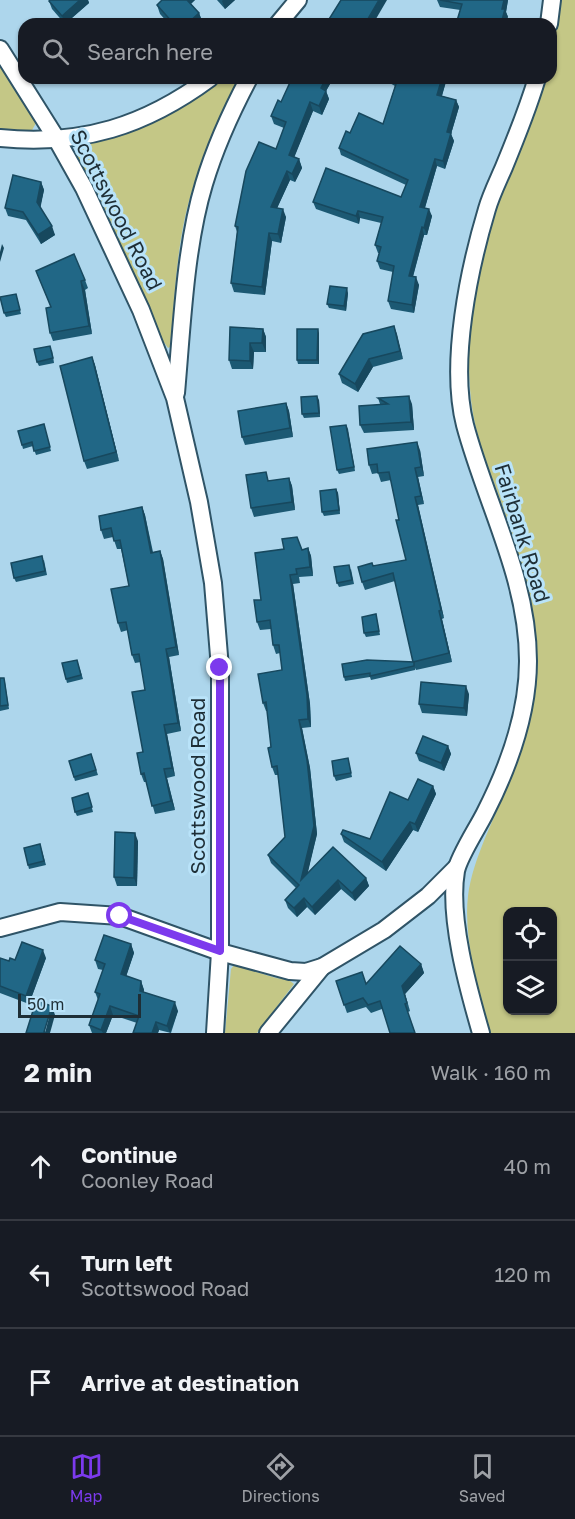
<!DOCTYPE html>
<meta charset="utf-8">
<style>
:root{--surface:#171b24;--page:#20242c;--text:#f1f3f6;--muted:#9ea1a6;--line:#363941;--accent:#7c3aed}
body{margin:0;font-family:"Golos Text",sans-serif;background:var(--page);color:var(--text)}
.controls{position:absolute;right:18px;bottom:18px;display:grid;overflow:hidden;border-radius:12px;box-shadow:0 2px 4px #0004}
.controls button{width:54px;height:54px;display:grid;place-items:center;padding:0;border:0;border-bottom:2px solid var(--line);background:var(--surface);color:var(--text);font:30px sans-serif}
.scale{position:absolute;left:18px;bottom:15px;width:123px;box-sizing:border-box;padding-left:6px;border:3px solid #1e2e36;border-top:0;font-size:16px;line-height:21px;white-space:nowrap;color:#1e2e36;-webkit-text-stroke:4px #b9e3f9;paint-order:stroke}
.stop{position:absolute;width:18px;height:18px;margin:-14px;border:4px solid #7c3aed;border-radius:50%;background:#fff}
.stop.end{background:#7c3aed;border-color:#fff;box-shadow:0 2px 6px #0008}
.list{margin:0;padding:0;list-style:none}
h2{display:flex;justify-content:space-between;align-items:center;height:78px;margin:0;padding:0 24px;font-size:26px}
h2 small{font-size:20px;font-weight:400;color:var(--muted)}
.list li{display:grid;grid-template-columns:39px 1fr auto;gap:18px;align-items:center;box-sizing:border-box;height:108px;padding:0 24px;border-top:2px solid var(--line)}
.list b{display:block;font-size:22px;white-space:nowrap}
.list p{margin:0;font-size:20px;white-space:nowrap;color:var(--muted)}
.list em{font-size:20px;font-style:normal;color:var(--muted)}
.icon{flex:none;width:33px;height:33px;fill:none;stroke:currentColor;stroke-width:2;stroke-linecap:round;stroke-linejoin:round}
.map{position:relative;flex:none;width:575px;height:1033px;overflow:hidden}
.search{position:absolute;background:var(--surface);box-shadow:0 2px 4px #0004;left:18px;right:18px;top:18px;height:66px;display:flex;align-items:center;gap:15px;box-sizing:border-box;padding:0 21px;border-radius:18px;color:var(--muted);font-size:22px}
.sheet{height:402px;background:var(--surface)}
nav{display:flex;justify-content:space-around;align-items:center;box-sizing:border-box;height:84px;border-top:2px solid var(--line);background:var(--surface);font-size:16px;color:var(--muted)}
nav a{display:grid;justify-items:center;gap:3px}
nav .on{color:var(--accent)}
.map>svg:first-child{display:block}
</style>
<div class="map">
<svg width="575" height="1033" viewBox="0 0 575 1033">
<rect width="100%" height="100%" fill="#add6ec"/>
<g fill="#c4c786" fill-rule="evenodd">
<path d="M 560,0 L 575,0 L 575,1033 L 487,1033 C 479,992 463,937 468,896 C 473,856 498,812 512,775 C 525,742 532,708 535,673 C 539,617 519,551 500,499 C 490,471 478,443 473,414 C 462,346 474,268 498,204 C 514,162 533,121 545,78 L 551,78 C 551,52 558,26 560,0 ZM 508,912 L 552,912 L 552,1010 L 508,1010 Z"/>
<path d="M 0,62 L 35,116 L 36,123 L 31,132 L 0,132 Z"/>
<path d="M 226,78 L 241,78 C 220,117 201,158 189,201 C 176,248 175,299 170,347 L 168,348 L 163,341 L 97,191 L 79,163 L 76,153 C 81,143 112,138 123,135 C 162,122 193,102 226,78 Z"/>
<path d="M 234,965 L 276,978 L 289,980 L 294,984 L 257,1033 L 225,1033 L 231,969 Z"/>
</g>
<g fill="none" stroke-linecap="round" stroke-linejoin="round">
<g stroke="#2f5467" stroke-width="20">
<g id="minor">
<path d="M 278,24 L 298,0"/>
<path d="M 549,24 L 552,0"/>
<path d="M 0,49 L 56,138 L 84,188 L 141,310 L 175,398 L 199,502 L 213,583 L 220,668 L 220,952 L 215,1033"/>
<path d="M 0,138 C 82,146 145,126 210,78"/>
<path d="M 176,393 C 182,326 185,247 204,184 C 215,147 231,112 249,78"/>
<path d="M 0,928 L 60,912 L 120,916 L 220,952 L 290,971 L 306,972 L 322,967 L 384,930 L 428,896 L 456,868"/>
<path d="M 268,1033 L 322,967"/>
<path d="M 481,1033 C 468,988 448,917 456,871 C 459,856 477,829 485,813 C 509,766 528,715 528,661 C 528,578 486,504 465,425 C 449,363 469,269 487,209 C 491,195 498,181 504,167 C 516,138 528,108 537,78"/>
</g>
</g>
<use href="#minor" stroke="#fff" stroke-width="16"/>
</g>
<g fill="#1c5973">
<path d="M 50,0 L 88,0 L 89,3 L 65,24 L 52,9 L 49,1 Z"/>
<path d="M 195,0 L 191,4 L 199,13 L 202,21 L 200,24 L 169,24 L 160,14 L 157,5 Z"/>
<path d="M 217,0 L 235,0 L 225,9 Z"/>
<path d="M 437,0 L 508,0 L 506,12 L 508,17 L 440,7 Z"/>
<path d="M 292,78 L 328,78 L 330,84 L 326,91 L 329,99 L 322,115 L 313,111 L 294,157 L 299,159 L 302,168 L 295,182 L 290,180 L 277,208 L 286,217 L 281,243 L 272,241 L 265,295 L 234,292 L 231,283 L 237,232 L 235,226 L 276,149 L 284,128 L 274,124 L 271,116 L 281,102 Z"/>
<path d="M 381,78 L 447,78 L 442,96 L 456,100 L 459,107 L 451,134 L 454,141 L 445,169 L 437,166 L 425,208 L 432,216 L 427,235 L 424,235 L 413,277 L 419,285 L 414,313 L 391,309 L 388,301 L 393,272 L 380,269 L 377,261 L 379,253 L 378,253 L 375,245 L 381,223 L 360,218 L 359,224 L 316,209 L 313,202 L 401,197 L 406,185 L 341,155 L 339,148 L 350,133 L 383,124 L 395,86 Z"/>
<path d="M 41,182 L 44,190 L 40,207 L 55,235 L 41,244 L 26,220 L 8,216 L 5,208 Z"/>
<path d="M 36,271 L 85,280 L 88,288 L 85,290 L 92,334 L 53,341 L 50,333 L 51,307 Z"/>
<path d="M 348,293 L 346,311 L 329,308 L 327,304 Z"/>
<path d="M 16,294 L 21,314 L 6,317 L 4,313 Z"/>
<path d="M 394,326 L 403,359 L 373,367 L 358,392 L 342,383 L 339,374 Z"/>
<path d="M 263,329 L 266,337 L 266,352 L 254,352 L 253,369 L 232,369 L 229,360 Z"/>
<path d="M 319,333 L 319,364 L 298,364 L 297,360 Z"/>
<path d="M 52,350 L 54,363 L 39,366 L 37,362 Z"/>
<path d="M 92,357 L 95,365 L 119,461 L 87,469 L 84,461 Z"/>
<path d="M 378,398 L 412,404 L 414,430 L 364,433 L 360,425 L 380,404 Z"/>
<path d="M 319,400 L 320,417 L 304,418 L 302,414 Z"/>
<path d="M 286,403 L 289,411 L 293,437 L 245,445 L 242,437 Z"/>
<path d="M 44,424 L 51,451 L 36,455 L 33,446 L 23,449 L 22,445 Z"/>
<path d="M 346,425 L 355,471 L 339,474 L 337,470 Z"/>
<path d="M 420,450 L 424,476 L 418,477 L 424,504 L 418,505 L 444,618 L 442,619 L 452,662 L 416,670 L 415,668 L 415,670 L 371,680 L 370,677 L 345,681 L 344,677 L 413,662 L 395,581 L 365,590 L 362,582 L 373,566 L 406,560 L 399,520 L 391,480 L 381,482 L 378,473 L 372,474 L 369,465 Z"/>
<path d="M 289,478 L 292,486 L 295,510 L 254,517 L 251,508 L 269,481 Z"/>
<path d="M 336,489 L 338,493 L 340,514 L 324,516 L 322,512 Z"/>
<path d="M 142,507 L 145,515 L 153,552 L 160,551 L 163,559 L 179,655 L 169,657 L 181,731 L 167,734 L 175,776 L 167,778 L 175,810 L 155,814 L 146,782 L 144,782 L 141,774 L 145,690 L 141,662 L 135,663 L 132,655 L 128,630 L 121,632 L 118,623 L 129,586 L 121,549 L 117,549 L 113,537 L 104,539 L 101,530 Z"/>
<path d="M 308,548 L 311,556 L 313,576 L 299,577 L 300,583 L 293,584 L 310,704 L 311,727 L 302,728 L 310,768 L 317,834 L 307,874 L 366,878 L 369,886 L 355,901 L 341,889 L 315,915 L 307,907 L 297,917 L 288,908 L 285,900 L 296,888 L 271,863 L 268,855 L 285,837 L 278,775 L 275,775 L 272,767 L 271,747 L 267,711 L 266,711 L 263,703 L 282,670 L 280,653 L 276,654 L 273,645 L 271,629 L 260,630 L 257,622 L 261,600 L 302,550 Z"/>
<path d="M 44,560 L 47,575 L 16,582 L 14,578 Z"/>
<path d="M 351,569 L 354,584 L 339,587 L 337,583 Z"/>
<path d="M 376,614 L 380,635 L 366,637 L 364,633 Z"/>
<path d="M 77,660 L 83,679 L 67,683 L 66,679 Z"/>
<path d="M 0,678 L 5,682 L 9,709 L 0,711 Z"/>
<path d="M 469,694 L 467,716 L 422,713 L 419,704 Z"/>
<path d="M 448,746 L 451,754 L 444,771 L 419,761 L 416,753 Z"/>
<path d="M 91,754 L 98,775 L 75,781 L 69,761 Z"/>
<path d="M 348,758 L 352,777 L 336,781 L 334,776 Z"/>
<path d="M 433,786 L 436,794 L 418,832 L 413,830 L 386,871 L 344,842 L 341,834 L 370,839 L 408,800 Z"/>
<path d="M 88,793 L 93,812 L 77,816 L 75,812 Z"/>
<path d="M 138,841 L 137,886 L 117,886 L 114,877 Z"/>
<path d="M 40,844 L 46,865 L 29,869 L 28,865 Z"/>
<path d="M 131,944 L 134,953 L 126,976 L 141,981 L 144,990 L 143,992 L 178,1011 L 171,1033 L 159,1030 L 158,1033 L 133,1033 L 137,1023 L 113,1015 L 106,1033 L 92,1033 L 89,1025 L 98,1000 L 95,992 L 103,970 L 98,969 L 95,960 Z"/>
<path d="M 0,958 L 9,961 L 15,960 L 46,958 L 29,1004 L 0,993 Z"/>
<path d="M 421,964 L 424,973 L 405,994 L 410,1011 L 408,1012 L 382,1009 L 371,1013 L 366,1007 L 347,1013 L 336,981 L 366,984 Z"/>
</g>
<g fill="#17485e">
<path d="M 80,0 L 88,0 L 89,3 L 65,24 L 62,16 Z"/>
<path d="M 186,0 L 195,0 L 188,6 Z"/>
<path d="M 223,0 L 235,0 L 225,9 L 222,1 Z"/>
<path d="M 379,0 L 387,0 L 373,24 L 365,24 Z"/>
<path d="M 504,0 L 508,0 L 506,12 L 508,17 L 506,24 L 501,24 Z"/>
<path d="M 199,13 L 202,21 L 200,24 L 187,24 Z"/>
<path d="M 326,78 L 328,78 L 330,84 L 326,91 L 329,99 L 322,115 L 319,106 L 321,88 Z"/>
<path d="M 442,78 L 447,78 L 440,102 L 437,95 Z"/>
<path d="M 456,100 L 459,107 L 451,134 L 454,141 L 445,169 L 443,161 L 447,132 Z"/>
<path d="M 310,102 L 313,111 L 292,163 L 289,155 Z"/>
<path d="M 299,159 L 302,168 L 295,182 L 292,174 Z"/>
<path d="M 435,159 L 437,166 L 423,214 L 420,207 Z"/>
<path d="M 287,171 L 290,180 L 274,215 L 271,207 Z"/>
<path d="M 41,182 L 44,190 L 40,210 L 37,202 Z"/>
<path d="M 283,209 L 286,217 L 281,243 L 278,234 Z"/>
<path d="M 429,209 L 432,216 L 427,235 L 424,228 Z"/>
<path d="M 358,211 L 360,218 L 359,224 L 356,216 Z"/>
<path d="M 52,226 L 55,235 L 41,244 L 38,235 Z"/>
<path d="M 422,227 L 424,235 L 411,283 L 409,276 Z"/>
<path d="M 269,233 L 272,241 L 265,295 L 262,287 Z"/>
<path d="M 2,244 L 4,248 L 0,262 L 0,252 Z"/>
<path d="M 416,277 L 419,285 L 414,313 L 412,305 Z"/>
<path d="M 81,281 L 85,290 L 92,334 L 89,326 Z"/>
<path d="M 347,288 L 348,293 L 346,311 L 344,306 Z"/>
<path d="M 394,326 L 397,334 L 403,359 L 400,351 Z"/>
<path d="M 263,329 L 266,337 L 266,352 L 262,343 Z"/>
<path d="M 318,329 L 319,333 L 319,364 L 317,360 Z"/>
<path d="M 250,343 L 254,352 L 253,369 L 250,361 Z"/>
<path d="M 92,357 L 95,365 L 119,461 L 116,452 Z"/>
<path d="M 369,359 L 373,367 L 358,392 L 355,384 Z"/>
<path d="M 317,396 L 319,400 L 320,417 L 319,413 Z"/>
<path d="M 409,396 L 412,404 L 414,430 L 411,422 Z"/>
<path d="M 286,403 L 289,411 L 293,437 L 290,428 Z"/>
<path d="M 346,425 L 348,429 L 355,471 L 354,467 Z"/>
<path d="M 417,442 L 420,450 L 424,476 L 421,467 Z"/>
<path d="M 415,468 L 418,477 L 424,504 L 421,496 Z"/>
<path d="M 289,478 L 292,486 L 295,510 L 292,502 Z"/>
<path d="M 336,489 L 338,493 L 340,514 L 339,510 Z"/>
<path d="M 415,497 L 418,505 L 444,618 L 441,610 Z"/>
<path d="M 142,507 L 145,515 L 154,561 L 151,553 Z"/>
<path d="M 308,548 L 311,556 L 313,576 L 310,567 Z"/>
<path d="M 160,551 L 163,559 L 179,655 L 176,647 Z"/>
<path d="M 290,575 L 293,584 L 310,704 L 311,727 L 308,719 Z"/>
<path d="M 439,611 L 442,619 L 452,662 L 449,653 Z"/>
<path d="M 166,649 L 169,657 L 181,731 L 178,723 Z"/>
<path d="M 466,686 L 469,694 L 467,716 L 464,708 Z"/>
<path d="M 299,720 L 302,728 L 310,768 L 317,834 L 304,889 L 301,880 Z"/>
<path d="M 164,725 L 167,734 L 175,776 L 172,768 Z"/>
<path d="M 448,746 L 451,754 L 444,771 L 441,763 Z"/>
<path d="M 164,769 L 167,778 L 175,810 L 171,801 Z"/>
<path d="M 433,786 L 436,794 L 418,832 L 415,824 Z"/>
<path d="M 410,822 L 413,830 L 386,871 L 382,862 Z"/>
<path d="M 135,833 L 138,841 L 137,886 L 134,878 Z"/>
<path d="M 366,878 L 369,886 L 355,901 L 352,893 Z"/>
<path d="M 338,880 L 341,889 L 315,915 L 312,907 Z"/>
<path d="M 304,898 L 307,907 L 297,917 L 294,908 Z"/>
<path d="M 131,944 L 134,953 L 124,983 L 121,974 Z"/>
<path d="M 43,950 L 46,958 L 29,1004 L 26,996 Z"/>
<path d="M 421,964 L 424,973 L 405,994 L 410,1011 L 402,986 Z"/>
<path d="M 141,981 L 144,990 L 143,999 L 140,991 Z"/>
<path d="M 175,1002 L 178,1011 L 170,1033 L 167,1026 Z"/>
<path d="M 52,1006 L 55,1015 L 50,1033 L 45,1033 Z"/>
<path d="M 110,1006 L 113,1015 L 106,1033 L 103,1033 L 101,1030 Z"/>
<path d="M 156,1022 L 159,1030 L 158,1033 L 152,1033 Z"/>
</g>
<g fill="#216786" stroke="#17485e" stroke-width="1.5">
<path d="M 50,0 L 80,0 L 62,16 L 49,1 Z"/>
<path d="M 162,0 L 187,0 L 199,13 L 187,24 L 174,24 L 157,5 Z"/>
<path d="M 341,0 L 379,0 L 365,24 L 326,24 Z"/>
<path d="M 440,0 L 504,0 L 502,9 L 505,9 L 501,24 L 456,24 L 462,4 Z"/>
<path d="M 292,78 L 326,78 L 321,88 L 326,91 L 319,106 L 310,102 L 289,155 L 299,159 L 292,174 L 287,171 L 271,207 L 283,209 L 278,234 L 269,233 L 262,287 L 231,283 L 238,227 L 235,226 L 246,171 L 259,142 L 276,149 L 286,122 L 271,116 L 278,100 L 281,102 Z"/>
<path d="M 391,78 L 442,78 L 437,95 L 456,100 L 447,132 L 451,133 L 443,161 L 435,159 L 420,207 L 429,209 L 424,228 L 422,227 L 409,276 L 416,277 L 412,305 L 388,301 L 394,266 L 377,261 L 381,247 L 375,245 L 383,217 L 358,211 L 356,216 L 313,202 L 326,168 L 401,197 L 408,180 L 339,148 L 346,131 L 350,133 L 359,113 L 383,124 L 397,81 Z"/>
<path d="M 13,175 L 41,182 L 37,202 L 52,226 L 38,235 L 23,212 L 5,208 Z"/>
<path d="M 74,254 L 85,280 L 81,281 L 89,326 L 50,333 L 46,308 L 51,307 L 36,271 Z"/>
<path d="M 330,286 L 347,288 L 344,306 L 327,304 Z"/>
<path d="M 16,294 L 20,310 L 4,313 L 0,297 Z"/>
<path d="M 394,326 L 400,351 L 369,359 L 355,384 L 339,374 L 363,334 Z"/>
<path d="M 230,327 L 263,329 L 262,343 L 250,343 L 250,361 L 229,360 Z"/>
<path d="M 297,329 L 318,329 L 317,360 L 297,360 Z"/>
<path d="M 50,346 L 53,358 L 37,362 L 34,349 Z"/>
<path d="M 92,357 L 116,452 L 84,461 L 60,366 Z"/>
<path d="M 317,396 L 319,413 L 302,414 L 301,397 Z"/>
<path d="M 409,396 L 411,422 L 360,425 L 359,406 L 388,404 L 378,398 Z"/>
<path d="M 286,403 L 290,428 L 242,437 L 238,411 Z"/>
<path d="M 44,424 L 50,447 L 34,451 L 32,442 L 22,445 L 18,431 Z"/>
<path d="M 346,425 L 354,467 L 337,470 L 330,427 Z"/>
<path d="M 417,442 L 421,467 L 415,468 L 421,496 L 415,497 L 441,610 L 439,611 L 449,653 L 413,662 L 393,573 L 362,582 L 358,567 L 372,563 L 373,566 L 406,560 L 396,520 L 399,520 L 389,472 L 378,473 L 377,464 L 369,465 L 367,449 Z"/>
<path d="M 266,472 L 268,481 L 289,478 L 292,502 L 251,508 L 246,475 Z"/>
<path d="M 336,489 L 339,510 L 322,512 L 320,491 Z"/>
<path d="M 142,507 L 151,553 L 160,551 L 176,647 L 166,649 L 178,723 L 164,725 L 172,768 L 164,769 L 171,801 L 152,806 L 144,773 L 141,774 L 137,753 L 143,752 L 132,692 L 145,690 L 139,654 L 132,655 L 126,622 L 118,623 L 111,589 L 129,586 L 120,540 L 114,541 L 111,528 L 101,530 L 99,516 Z"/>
<path d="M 297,537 L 302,550 L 308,548 L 310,567 L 296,569 L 297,574 L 290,575 L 307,695 L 308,719 L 299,720 L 307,760 L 314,826 L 301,880 L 333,847 L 366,878 L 352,893 L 338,880 L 312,907 L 304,898 L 294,908 L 285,900 L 299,885 L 268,855 L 285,837 L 277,766 L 272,767 L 268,748 L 271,747 L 266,702 L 263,703 L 258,674 L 282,670 L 279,645 L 273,645 L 270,620 L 257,622 L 254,600 L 261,600 L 255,553 L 284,549 L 282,539 Z"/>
<path d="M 42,556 L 45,571 L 14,578 L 11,563 Z"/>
<path d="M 349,565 L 352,580 L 337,583 L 334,567 Z"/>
<path d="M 376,614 L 379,631 L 364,633 L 362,617 Z"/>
<path d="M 77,660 L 81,675 L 66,679 L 62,663 Z"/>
<path d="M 367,660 L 414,662 L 414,666 L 370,676 L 370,673 L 344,677 L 342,664 Z"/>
<path d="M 0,678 L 4,678 L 8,705 L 0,706 Z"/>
<path d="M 421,682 L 466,686 L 464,708 L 419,704 Z"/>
<path d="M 423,736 L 448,746 L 441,763 L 416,753 Z"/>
<path d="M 91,754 L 96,770 L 74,777 L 69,761 Z"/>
<path d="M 348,758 L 351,773 L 334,776 L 332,761 Z"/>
<path d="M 418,779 L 433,786 L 415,824 L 410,822 L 382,862 L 341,834 L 343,830 L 370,839 L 390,792 L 408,800 Z"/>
<path d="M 88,793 L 92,807 L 75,812 L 72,798 Z"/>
<path d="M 115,832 L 135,833 L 134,878 L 114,877 Z"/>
<path d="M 40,844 L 44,861 L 28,865 L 24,848 Z"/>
<path d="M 104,935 L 131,944 L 121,974 L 141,981 L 140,991 L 175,1002 L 167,1026 L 156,1022 L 152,1033 L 133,1033 L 139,1016 L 110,1006 L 101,1030 L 89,1025 L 100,994 L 95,992 L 105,964 L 95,960 Z"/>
<path d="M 22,942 L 43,950 L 26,996 L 0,986 L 0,958 L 9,961 L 10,958 L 15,960 Z"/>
<path d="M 400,946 L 421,964 L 402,986 L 407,1003 L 405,1004 L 415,1033 L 390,1033 L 380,1001 L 368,1005 L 363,998 L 344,1005 L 336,981 L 362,972 L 366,984 Z"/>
<path d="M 36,1001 L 52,1006 L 44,1032 L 47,1033 L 26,1033 Z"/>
</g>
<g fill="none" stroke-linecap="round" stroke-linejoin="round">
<path stroke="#7c3aed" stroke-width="8" d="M 120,916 L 220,951 L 220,668"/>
</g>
<g text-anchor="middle" stroke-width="6" stroke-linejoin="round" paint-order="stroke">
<g font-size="21" fill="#1e2e36" stroke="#b9e3f9">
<text transform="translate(116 210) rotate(63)" y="7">Scottswood Road</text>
<text transform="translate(522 533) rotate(73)" y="7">Fairbank Road</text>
<text transform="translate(198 786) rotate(-90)" y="7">Scottswood Road</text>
</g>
</g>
</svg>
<div class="controls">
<button><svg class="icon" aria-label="locate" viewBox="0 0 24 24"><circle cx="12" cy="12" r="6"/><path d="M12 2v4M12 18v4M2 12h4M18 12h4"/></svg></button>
<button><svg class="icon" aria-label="layers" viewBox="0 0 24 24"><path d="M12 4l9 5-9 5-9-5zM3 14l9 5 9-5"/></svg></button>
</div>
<div class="scale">50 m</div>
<div class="stop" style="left:120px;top:916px"></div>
<div class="stop end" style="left:220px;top:668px"></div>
<div class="search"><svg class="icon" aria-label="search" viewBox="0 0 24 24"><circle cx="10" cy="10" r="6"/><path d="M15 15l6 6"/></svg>Search here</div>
</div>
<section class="sheet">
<h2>2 min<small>Walk · 160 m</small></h2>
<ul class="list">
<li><svg class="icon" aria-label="ahead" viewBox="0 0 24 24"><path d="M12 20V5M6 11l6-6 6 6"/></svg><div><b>Continue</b><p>Coonley Road</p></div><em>40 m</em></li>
<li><svg class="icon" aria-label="left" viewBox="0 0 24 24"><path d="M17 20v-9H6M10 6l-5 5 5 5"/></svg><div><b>Turn left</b><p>Scottswood Road</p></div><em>120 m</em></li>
<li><svg class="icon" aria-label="arrive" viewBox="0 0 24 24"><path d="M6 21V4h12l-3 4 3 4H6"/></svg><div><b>Arrive at destination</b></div></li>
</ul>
</section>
<nav>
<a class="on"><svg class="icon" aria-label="map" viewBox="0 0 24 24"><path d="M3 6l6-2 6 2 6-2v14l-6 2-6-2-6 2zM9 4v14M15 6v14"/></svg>Map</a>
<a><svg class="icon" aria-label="directions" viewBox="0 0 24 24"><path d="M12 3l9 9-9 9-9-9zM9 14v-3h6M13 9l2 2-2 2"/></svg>Directions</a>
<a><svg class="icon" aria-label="saved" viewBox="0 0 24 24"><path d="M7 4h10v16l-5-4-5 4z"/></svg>Saved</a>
</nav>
